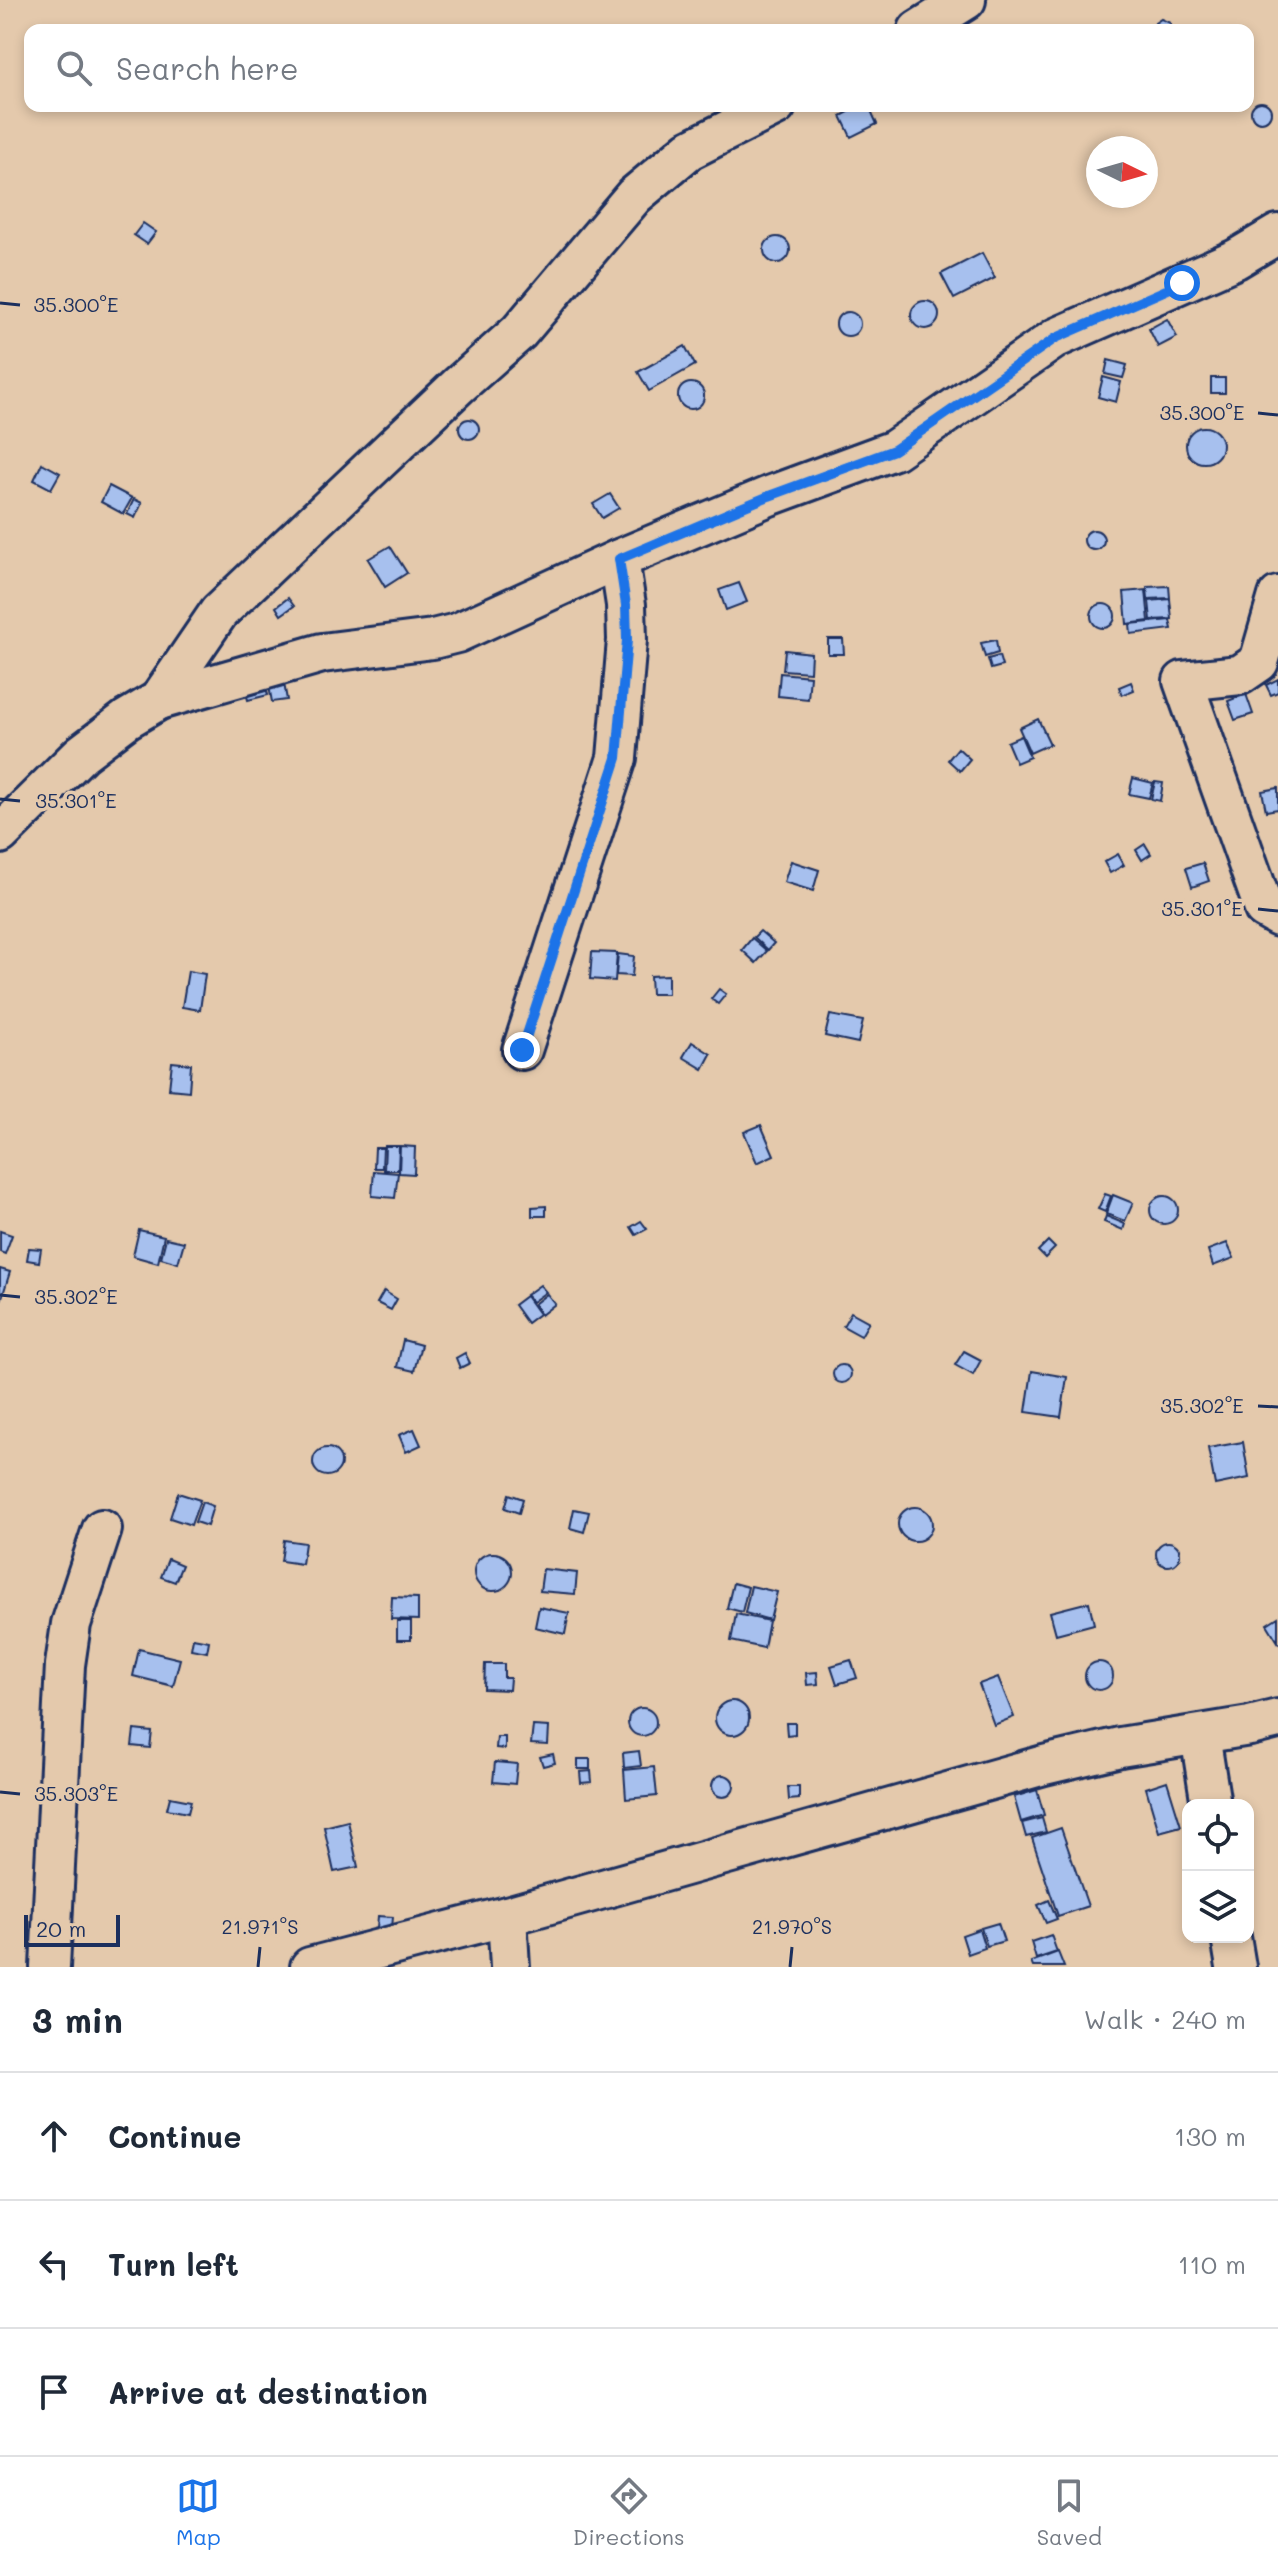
<!DOCTYPE html>
<meta charset="utf-8">
<style>
:root{--surface:#fff;--page:#f6f6f7;--text:#1f2937;--muted:#747a83;--line:#e0e1e3;--accent:#1a73e8}
body{margin:0;font-family:Mali,sans-serif;background:var(--page);color:var(--text)}
.controls{position:absolute;right:24px;bottom:24px;display:grid;overflow:hidden;border-radius:16px;box-shadow:0 4px 12px #0003}
.controls button{width:72px;height:72px;display:grid;place-items:center;padding:0;border:0;border-bottom:2px solid var(--line);background:var(--surface);color:var(--text);font:40px sans-serif}
.compass{position:absolute;left:1086px;top:136px;width:72px;height:72px;border-radius:50%;background:var(--surface);box-shadow:0 4px 12px #0003;rotate:95deg}
.scale{position:absolute;left:24px;bottom:20px;width:96px;box-sizing:border-box;padding-left:8px;border:4px solid #1b2f5e;border-top:0;font-size:22px;line-height:28px;white-space:nowrap;color:#1b2f5e;-webkit-text-stroke:6px #e4c9ac;paint-order:stroke}
.stop{position:absolute;width:24px;height:24px;margin:-18px;border:6px solid #1a73e8;border-radius:50%;background:#fff}
.stop.end{background:#1a73e8;border-color:#fff;box-shadow:0 2px 8px #0008}
.list{margin:0;padding:0;list-style:none}
h2{display:flex;justify-content:space-between;align-items:center;height:104px;margin:0;padding:0 32px;font-size:34px}
h2 small{font-size:26px;font-weight:400;color:var(--muted)}
.list li{display:grid;grid-template-columns:52px 1fr auto;gap:24px;align-items:center;box-sizing:border-box;height:128px;padding:0 32px;border-top:2px solid var(--line)}
.list b{display:block;font-size:30px;white-space:nowrap}
.list em{font-size:26px;font-style:normal;color:var(--muted)}
.icon{flex:none;width:44px;height:44px;fill:none;stroke:currentColor;stroke-width:2;stroke-linecap:round;stroke-linejoin:round}
.map{position:relative;flex:none;width:1278px;height:1967px;overflow:hidden}
.search{position:absolute;background:var(--surface);box-shadow:0 4px 12px #0003;left:24px;right:24px;top:24px;height:88px;display:flex;align-items:center;gap:20px;box-sizing:border-box;padding:0 28px;border-radius:16px;color:var(--muted);font-size:30px}
.sheet{height:488px;background:var(--surface)}
nav{display:flex;justify-content:space-around;align-items:center;box-sizing:border-box;height:112px;border-top:2px solid var(--line);background:var(--surface);font-size:22px;color:var(--muted)}
nav a{display:grid;justify-items:center;gap:4px}
nav .on{color:var(--accent)}
.map>svg:first-child{display:block}
</style>
<div class="map">
<svg width="1278" height="1967" viewBox="0 0 1278 1967">
<rect width="100%" height="100%" fill="#e4c9ac"/>
<filter id="ink" filterUnits="userSpaceOnUse"><feTurbulence type="fractalNoise" baseFrequency=".0125" numOctaves="2"/><feDisplacementMap in="SourceGraphic" scale="16" xChannelSelector="R" yChannelSelector="G"/><feConvolveMatrix kernelMatrix="1 2 1 2 8 2 1 2 1" color-interpolation-filters="sRGB"/></filter>
<g filter="url(#ink)">
<g fill="#a7c0ee" stroke="#1b2f5e" stroke-width="2">
<path d="M 1161,19 L 1170,23 L 1173,30 L 1153,30 L 1155,23 Z"/>
<circle cx="1261" cy="112" r="10"/>
<path d="M 860,106 L 869,106 L 877,124 L 851,137 L 841,116 Z"/>
<path d="M 143,223 L 156,232 L 147,244 L 134,235 Z"/>
<circle cx="777" cy="250" r="13"/>
<path d="M 982,253 L 995,278 L 954,299 L 941,274 Z"/>
<circle cx="925" cy="315" r="14"/>
<circle cx="848" cy="324" r="12"/>
<path d="M 1167,319 L 1177,337 L 1158,347 L 1149,329 Z"/>
<path d="M 685,346 L 695,365 L 649,391 L 638,372 Z"/>
<path d="M 1108,360 L 1127,365 L 1123,378 L 1105,374 Z"/>
<path d="M 1103,377 L 1121,382 L 1116,402 L 1098,397 Z"/>
<rect x="1211" y="378" width="14" height="15"/>
<circle cx="691" cy="396" r="13"/>
<circle cx="469" cy="429" r="10"/>
<circle cx="1204" cy="445" r="18"/>
<path d="M 42,463 L 60,473 L 51,489 L 34,480 Z"/>
<path d="M 109,486 L 132,498 L 123,514 L 101,502 Z"/>
<path d="M 610,494 L 619,508 L 602,518 L 593,504 Z"/>
<path d="M 134,499 L 142,503 L 135,518 L 127,514 Z"/>
<circle cx="1094" cy="540" r="10"/>
<path d="M 390,546 L 407,573 L 385,587 L 368,559 Z"/>
<path d="M 739,583 L 747,602 L 726,610 L 719,590 Z"/>
<path d="M 1169,586 L 1170,598 L 1148,599 L 1147,587 Z"/>
<path d="M 1146,590 L 1149,621 L 1127,624 L 1124,592 Z"/>
<path d="M 288,598 L 294,606 L 281,615 L 276,607 Z"/>
<path d="M 1170,599 L 1172,619 L 1151,620 L 1149,601 Z"/>
<circle cx="1103" cy="616" r="12"/>
<path d="M 1170,620 L 1172,629 L 1131,634 L 1130,624 Z"/>
<path d="M 828,639 L 843,639 L 844,654 L 828,654 Z"/>
<path d="M 996,640 L 998,653 L 985,657 L 981,643 Z"/>
<path d="M 785,650 L 811,653 L 810,672 L 783,670 Z"/>
<path d="M 999,656 L 1002,666 L 991,669 L 988,659 Z"/>
<path d="M 780,673 L 810,676 L 808,699 L 778,696 Z"/>
<path d="M 283,678 L 287,700 L 272,702 L 268,681 Z"/>
<path d="M 1278,679 L 1278,692 L 1271,695 L 1266,685 Z"/>
<path d="M 264,681 L 268,695 L 248,700 L 244,686 Z"/>
<path d="M 1131,682 L 1134,690 L 1122,695 L 1119,687 Z"/>
<path d="M 1246,694 L 1253,714 L 1235,720 L 1228,701 Z"/>
<path d="M 1038,719 L 1050,744 L 1030,753 L 1019,728 Z"/>
<path d="M 1021,736 L 1030,757 L 1016,763 L 1007,742 Z"/>
<path d="M 958,748 L 970,759 L 960,771 L 948,760 Z"/>
<path d="M 1133,778 L 1153,783 L 1149,798 L 1129,794 Z"/>
<path d="M 1155,782 L 1163,783 L 1160,801 L 1151,799 Z"/>
<path d="M 1278,788 L 1278,809 L 1266,811 L 1262,791 Z"/>
<path d="M 1145,844 L 1151,854 L 1142,860 L 1136,850 Z"/>
<path d="M 1118,854 L 1124,865 L 1110,873 L 1104,862 Z"/>
<path d="M 791,861 L 819,870 L 813,891 L 784,882 Z"/>
<path d="M 1203,863 L 1209,881 L 1192,887 L 1186,868 Z"/>
<path d="M 760,931 L 774,943 L 768,950 L 754,937 Z"/>
<path d="M 752,938 L 767,951 L 756,963 L 742,950 Z"/>
<path d="M 592,952 L 617,953 L 615,981 L 590,979 Z"/>
<path d="M 618,954 L 634,956 L 632,976 L 616,975 Z"/>
<path d="M 188,971 L 205,974 L 200,1010 L 182,1007 Z"/>
<path d="M 668,975 L 668,994 L 651,994 L 650,976 Z"/>
<path d="M 719,989 L 726,994 L 718,1004 L 711,999 Z"/>
<path d="M 830,1015 L 863,1021 L 858,1043 L 825,1036 Z"/>
<path d="M 692,1042 L 711,1054 L 703,1069 L 683,1057 Z"/>
<path d="M 172,1062 L 191,1064 L 189,1091 L 169,1089 Z"/>
<path d="M 761,1125 L 774,1155 L 757,1163 L 744,1132 Z"/>
<path d="M 385,1146 L 399,1146 L 398,1170 L 384,1170 Z"/>
<path d="M 400,1146 L 415,1147 L 414,1174 L 399,1173 Z"/>
<path d="M 375,1148 L 383,1148 L 382,1168 L 374,1168 Z"/>
<path d="M 374,1171 L 398,1173 L 395,1198 L 372,1196 Z"/>
<path d="M 1105,1194 L 1111,1196 L 1105,1212 L 1098,1209 Z"/>
<path d="M 1113,1195 L 1133,1203 L 1125,1221 L 1106,1214 Z"/>
<circle cx="1164" cy="1210" r="14"/>
<path d="M 546,1206 L 546,1216 L 532,1216 L 532,1207 Z"/>
<path d="M 1106,1216 L 1125,1224 L 1123,1230 L 1104,1222 Z"/>
<path d="M 641,1221 L 647,1229 L 636,1235 L 631,1227 Z"/>
<path d="M 139,1230 L 164,1236 L 158,1263 L 133,1256 Z"/>
<path d="M 0,1231 L 12,1235 L 5,1254 L 0,1252 Z"/>
<path d="M 166,1238 L 184,1242 L 178,1263 L 161,1258 Z"/>
<path d="M 1048,1241 L 1055,1248 L 1045,1258 L 1038,1251 Z"/>
<path d="M 1227,1243 L 1234,1258 L 1213,1266 L 1208,1250 Z"/>
<path d="M 29,1248 L 41,1249 L 39,1262 L 27,1260 Z"/>
<path d="M 0,1269 L 10,1272 L 0,1304 Z"/>
<path d="M 540,1285 L 546,1292 L 532,1302 L 526,1295 Z"/>
<path d="M 384,1291 L 397,1299 L 391,1310 L 377,1303 Z"/>
<path d="M 547,1294 L 555,1304 L 541,1315 L 534,1304 Z"/>
<path d="M 526,1296 L 539,1314 L 527,1323 L 514,1305 Z"/>
<path d="M 851,1312 L 869,1322 L 861,1336 L 843,1326 Z"/>
<path d="M 403,1340 L 421,1345 L 414,1371 L 397,1367 Z"/>
<path d="M 964,1351 L 981,1360 L 973,1375 L 955,1365 Z"/>
<path d="M 465,1353 L 470,1363 L 460,1368 L 456,1358 Z"/>
<circle cx="842" cy="1374" r="9"/>
<path d="M 1032,1371 L 1067,1377 L 1061,1417 L 1026,1412 Z"/>
<path d="M 414,1429 L 421,1445 L 406,1452 L 399,1435 Z"/>
<path d="M 1243,1442 L 1249,1478 L 1215,1485 L 1208,1448 Z"/>
<circle cx="327" cy="1462" r="14"/>
<path d="M 178,1493 L 200,1500 L 191,1525 L 170,1518 Z"/>
<path d="M 509,1494 L 523,1499 L 519,1513 L 505,1508 Z"/>
<path d="M 202,1502 L 213,1506 L 207,1526 L 195,1522 Z"/>
<circle cx="915" cy="1524" r="17"/>
<path d="M 574,1509 L 589,1512 L 584,1532 L 570,1528 Z"/>
<path d="M 284,1540 L 305,1543 L 302,1564 L 281,1561 Z"/>
<circle cx="1168" cy="1554" r="12"/>
<circle cx="493" cy="1572" r="19"/>
<path d="M 168,1559 L 182,1565 L 175,1582 L 161,1577 Z"/>
<path d="M 543,1569 L 577,1573 L 575,1594 L 540,1591 Z"/>
<path d="M 733,1583 L 748,1587 L 742,1612 L 727,1608 Z"/>
<path d="M 751,1586 L 777,1592 L 770,1620 L 745,1613 Z"/>
<path d="M 392,1597 L 418,1598 L 418,1620 L 391,1619 Z"/>
<path d="M 1089,1602 L 1094,1624 L 1056,1634 L 1050,1612 Z"/>
<path d="M 539,1607 L 569,1613 L 565,1634 L 535,1627 Z"/>
<path d="M 736,1614 L 769,1621 L 764,1648 L 731,1641 Z"/>
<path d="M 1278,1617 L 1278,1642 L 1267,1624 Z"/>
<rect x="397" y="1621" width="14" height="19"/>
<path d="M 193,1638 L 209,1641 L 207,1652 L 191,1649 Z"/>
<path d="M 139,1649 L 180,1659 L 173,1686 L 133,1676 Z"/>
<path d="M 851,1660 L 857,1678 L 837,1684 L 831,1666 Z"/>
<circle cx="1099" cy="1676" r="14"/>
<path d="M 485,1664 L 504,1664 L 504,1678 L 510,1678 L 509,1690 L 484,1689 Z"/>
<path d="M 817,1672 L 818,1684 L 807,1685 L 806,1673 Z"/>
<path d="M 998,1677 L 1014,1717 L 994,1725 L 979,1684 Z"/>
<circle cx="732" cy="1718" r="17"/>
<circle cx="642" cy="1722" r="14"/>
<path d="M 786,1723 L 795,1723 L 795,1734 L 787,1735 Z"/>
<path d="M 533,1726 L 549,1727 L 548,1745 L 531,1744 Z"/>
<path d="M 134,1730 L 152,1732 L 150,1748 L 132,1746 Z"/>
<path d="M 497,1737 L 505,1737 L 505,1749 L 496,1748 Z"/>
<path d="M 639,1751 L 641,1766 L 624,1768 L 623,1753 Z"/>
<path d="M 553,1754 L 555,1763 L 543,1766 L 540,1757 Z"/>
<rect x="578" y="1759" width="12" height="10"/>
<path d="M 495,1762 L 517,1764 L 515,1784 L 493,1782 Z"/>
<path d="M 654,1767 L 657,1796 L 626,1799 L 624,1770 Z"/>
<path d="M 591,1771 L 592,1782 L 581,1783 L 580,1772 Z"/>
<circle cx="723" cy="1786" r="11"/>
<path d="M 1167,1781 L 1181,1826 L 1159,1832 L 1146,1788 Z"/>
<path d="M 788,1787 L 799,1787 L 799,1799 L 789,1800 Z"/>
<path d="M 1037,1790 L 1044,1815 L 1021,1822 L 1014,1797 Z"/>
<path d="M 170,1797 L 191,1801 L 188,1813 L 167,1809 Z"/>
<path d="M 1042,1818 L 1046,1832 L 1026,1837 L 1022,1823 Z"/>
<path d="M 348,1821 L 358,1867 L 334,1872 L 324,1827 Z"/>
<path d="M 1061,1828 L 1088,1906 L 1058,1916 L 1032,1838 Z"/>
<path d="M 1049,1900 L 1057,1919 L 1046,1923 L 1038,1905 Z"/>
<path d="M 378,1916 L 393,1917 L 392,1928 L 377,1928 Z"/>
<path d="M 998,1923 L 1004,1941 L 987,1946 L 981,1928 Z"/>
<path d="M 979,1929 L 985,1948 L 968,1954 L 962,1935 Z"/>
<path d="M 1051,1935 L 1057,1952 L 1036,1959 L 1031,1942 Z"/>
<path d="M 1058,1952 L 1064,1967 L 1033,1967 L 1031,1962 Z"/>
</g>
<g fill="none" stroke-linecap="round" stroke-linejoin="round">
<g stroke="#1b2f5e" stroke-width="44">
<g id="street">
<path d="M 918,30 L 966,0"/>
<path d="M 1278,596 L 1259,662 L 1240,675 L 1183,681 L 1264,909 L 1278,917"/>
<path d="M 159,700 L 219,612 L 459,385 L 519,332 L 634,196 L 689,150 L 776,106"/>
<path d="M 0,834 L 81,754 L 127,719 L 159,700 L 322,653 L 433,639 L 457,633 L 619,559 L 769,496 L 894,450 L 1056,338 L 1236,259 L 1278,234"/>
<path d="M 522,1050 L 617,758 L 627,640 L 626,605 L 619,559"/>
<path d="M 1200,1735 L 1211,1805"/>
<path d="M 507,1916 L 510,1967"/>
<path d="M 1231,1937 L 1236,1967"/>
<path d="M 50,1967 L 65,1665 L 71,1624 L 102,1529"/>
<path d="M 310,1967 L 507,1916 L 1044,1765 L 1120,1747 L 1250,1726 L 1278,1719"/>
</g>
</g>
<use href="#street" stroke="#e4c9ac" stroke-width="38"/>
</g>
</g>
<g fill="none" stroke-linecap="round" stroke-linejoin="round" filter="url(#ink)">
<path stroke="#1a73e8" stroke-width="10" d="M 522,1050 L 617,758 L 627,640 L 626,605 L 619,559 L 769,496 L 894,450 L 1056,338 L 1182,283"/>
</g>
<path fill="none" stroke="#1b2f5e" stroke-width="3" d="M 0,303 L 20,305M 1258,413 L 1278,415M 0,799 L 20,801M 1258,909 L 1278,911M 0,1295 L 20,1297M 1258,1406 L 1278,1407M 0,1792 L 20,1794M 258,1967 L 260,1947M 790,1967 L 792,1947"/>
<g font-size="20" text-anchor="middle" fill="#1b2f5e" stroke="#e4c9ac" stroke-width="7" stroke-linejoin="round" paint-order="stroke">
<text x="76" y="312">35.300°E</text>
<text x="1202" y="420">35.300°E</text>
<text x="76" y="808">35.301°E</text>
<text x="1202" y="916">35.301°E</text>
<text x="76" y="1304">35.302°E</text>
<text x="1202" y="1413">35.302°E</text>
<text x="76" y="1801">35.303°E</text>
<text x="260" y="1934">21.971°S</text>
<text x="792" y="1934">21.970°S</text>
</g>
</svg>
<div class="controls">
<button><svg class="icon" aria-label="locate" viewBox="0 0 24 24"><circle cx="12" cy="12" r="6"/><path d="M12 2v4M12 18v4M2 12h4M18 12h4"/></svg></button>
<button><svg class="icon" aria-label="layers" viewBox="0 0 24 24"><path d="M12 4l9 5-9 5-9-5zM3 14l9 5 9-5"/></svg></button>
</div>
<svg class="compass" viewBox="-18 -18 36 36"><path d="M0-13l5 13h-10z" fill="#e53935"/><path d="M0 13l5-13h-10z" fill="#747a83"/></svg>
<div class="scale">20 m</div>
<div class="stop" style="left:1182px;top:283px"></div>
<div class="stop end" style="left:522px;top:1050px"></div>
<div class="search"><svg class="icon" aria-label="search" viewBox="0 0 24 24"><circle cx="10" cy="10" r="6"/><path d="M15 15l6 6"/></svg>Search here</div>
</div>
<section class="sheet">
<h2>3 min<small>Walk · 240 m</small></h2>
<ul class="list">
<li><svg class="icon" aria-label="ahead" viewBox="0 0 24 24"><path d="M12 20V5M6 11l6-6 6 6"/></svg><div><b>Continue</b></div><em>130 m</em></li>
<li><svg class="icon" aria-label="left" viewBox="0 0 24 24"><path d="M17 20v-9H6M10 6l-5 5 5 5"/></svg><div><b>Turn left</b></div><em>110 m</em></li>
<li><svg class="icon" aria-label="arrive" viewBox="0 0 24 24"><path d="M6 21V4h12l-3 4 3 4H6"/></svg><div><b>Arrive at destination</b></div></li>
</ul>
</section>
<nav>
<a class="on"><svg class="icon" aria-label="map" viewBox="0 0 24 24"><path d="M3 6l6-2 6 2 6-2v14l-6 2-6-2-6 2zM9 4v14M15 6v14"/></svg>Map</a>
<a><svg class="icon" aria-label="directions" viewBox="0 0 24 24"><path d="M12 3l9 9-9 9-9-9zM9 14v-3h6M13 9l2 2-2 2"/></svg>Directions</a>
<a><svg class="icon" aria-label="saved" viewBox="0 0 24 24"><path d="M7 4h10v16l-5-4-5 4z"/></svg>Saved</a>
</nav>
